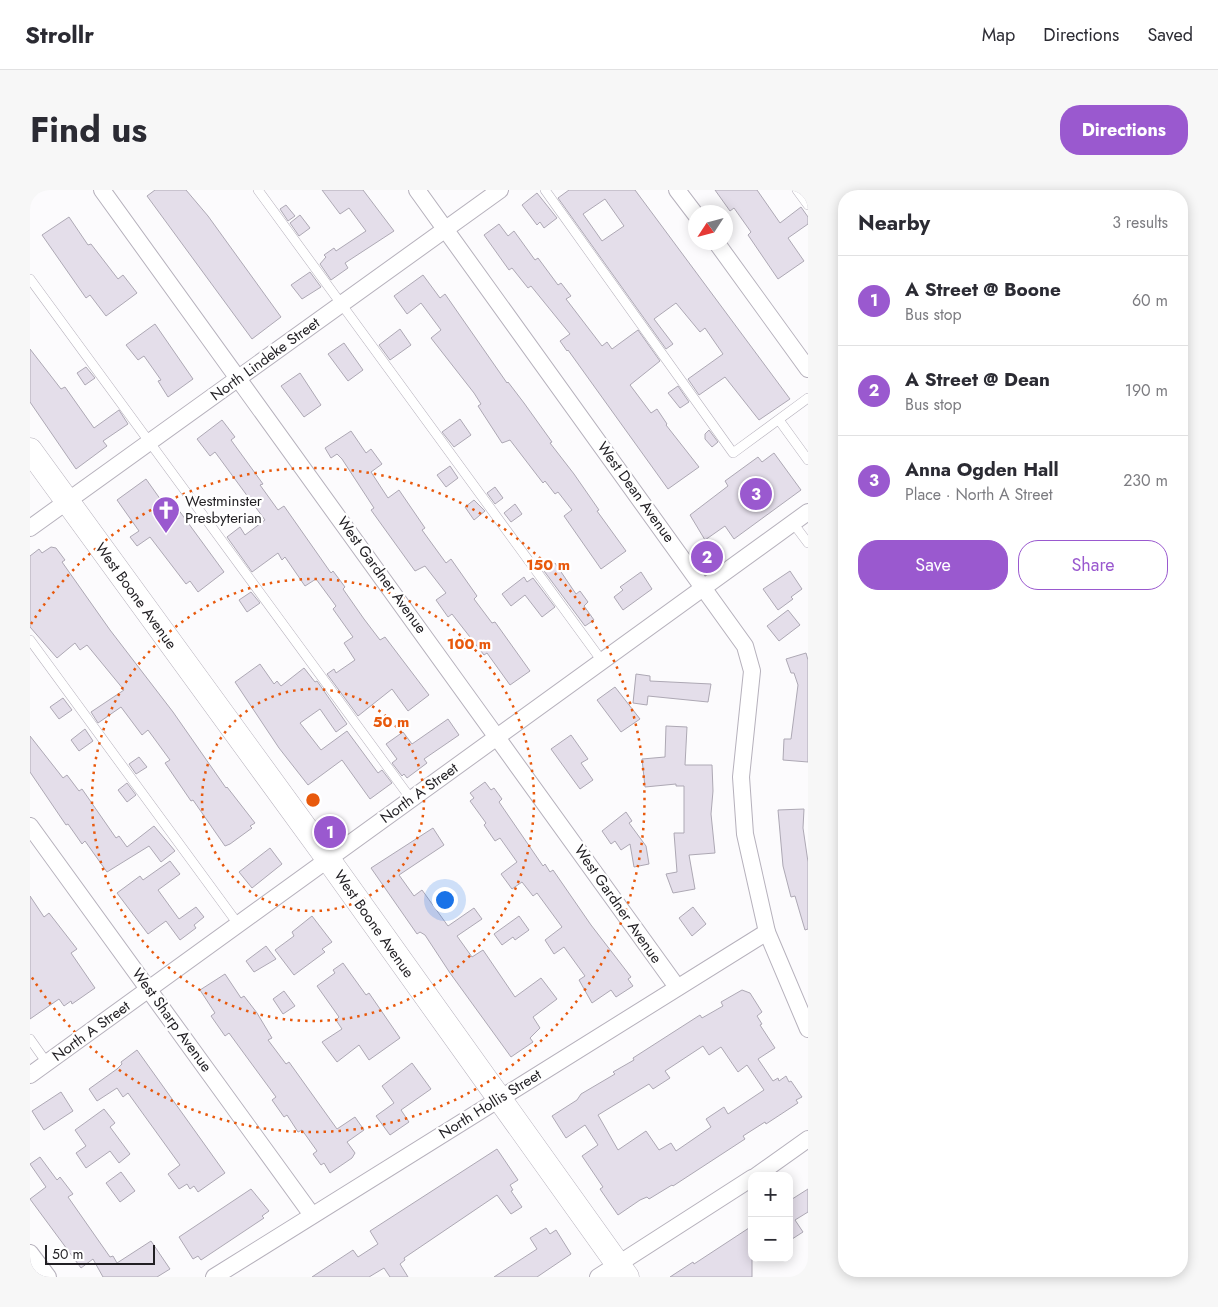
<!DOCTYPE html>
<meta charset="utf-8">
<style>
:root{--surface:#fff;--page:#f7f7f7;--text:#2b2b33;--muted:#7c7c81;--line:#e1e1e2;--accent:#9a59cf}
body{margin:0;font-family:Jost,sans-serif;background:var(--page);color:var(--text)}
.controls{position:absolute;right:15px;bottom:15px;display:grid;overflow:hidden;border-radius:10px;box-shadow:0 2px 12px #0003}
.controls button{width:45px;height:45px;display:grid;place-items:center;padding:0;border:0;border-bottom:1px solid var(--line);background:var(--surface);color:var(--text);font:25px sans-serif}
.compass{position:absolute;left:658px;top:15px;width:45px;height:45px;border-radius:50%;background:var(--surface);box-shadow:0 2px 12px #0003;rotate:234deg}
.scale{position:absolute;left:15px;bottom:12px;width:110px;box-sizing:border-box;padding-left:5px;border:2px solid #211f23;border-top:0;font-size:14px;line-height:18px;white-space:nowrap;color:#211f23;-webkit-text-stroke:4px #fff;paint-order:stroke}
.you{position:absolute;left:414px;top:709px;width:18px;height:18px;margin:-12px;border:4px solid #fff;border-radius:50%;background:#1a73e8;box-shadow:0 0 0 8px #1a73e833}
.badge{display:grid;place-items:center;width:32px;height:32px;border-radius:50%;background:var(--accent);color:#fff;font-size:16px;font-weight:700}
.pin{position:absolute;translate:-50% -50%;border:2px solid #fff;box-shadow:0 1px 5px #0006}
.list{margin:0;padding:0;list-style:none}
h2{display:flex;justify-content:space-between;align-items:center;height:65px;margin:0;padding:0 20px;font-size:21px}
h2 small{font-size:16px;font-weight:400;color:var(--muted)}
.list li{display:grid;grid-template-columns:32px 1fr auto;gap:15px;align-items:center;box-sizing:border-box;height:90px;padding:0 20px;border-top:1px solid var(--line)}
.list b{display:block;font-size:19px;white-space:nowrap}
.list p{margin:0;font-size:16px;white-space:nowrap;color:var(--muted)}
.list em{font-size:16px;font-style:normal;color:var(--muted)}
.actions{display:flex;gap:10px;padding:15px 20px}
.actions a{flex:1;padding:11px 0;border:1px solid var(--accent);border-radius:20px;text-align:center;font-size:18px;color:var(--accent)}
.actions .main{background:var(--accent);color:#fff}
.map{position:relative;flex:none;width:778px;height:1087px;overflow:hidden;border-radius:20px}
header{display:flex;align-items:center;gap:30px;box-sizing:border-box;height:70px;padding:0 25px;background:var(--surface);border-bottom:1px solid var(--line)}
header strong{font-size:24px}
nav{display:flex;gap:28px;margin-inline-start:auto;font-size:18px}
.intro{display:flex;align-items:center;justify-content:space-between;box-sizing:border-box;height:120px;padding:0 30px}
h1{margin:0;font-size:35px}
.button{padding:12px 22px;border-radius:20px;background:var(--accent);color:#fff;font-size:18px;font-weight:700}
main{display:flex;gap:30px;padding:0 30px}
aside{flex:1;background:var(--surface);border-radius:20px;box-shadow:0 2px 12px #0003}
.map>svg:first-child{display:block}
</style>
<header>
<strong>Strollr</strong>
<nav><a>Map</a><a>Directions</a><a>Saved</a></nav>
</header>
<div class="intro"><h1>Find us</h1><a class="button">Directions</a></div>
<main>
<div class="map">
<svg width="778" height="1087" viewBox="0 0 778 1087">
<rect width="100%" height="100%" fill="#fcfbfd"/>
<g fill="#e4deea" stroke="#ada8b4" fill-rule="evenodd">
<path d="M 125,0 L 156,0 L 178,26 L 251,127 L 222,149 L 117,6 Z"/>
<path d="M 292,0 L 333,0 L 364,41 L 315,73 L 318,78 L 301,90 L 290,74 L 296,67 L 294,65 L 304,58 L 306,61 L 336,41 L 319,18 L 310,24 Z"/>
<path d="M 539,0 L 605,0 L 760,209 L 729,230 L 695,187 L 669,205 L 658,189 L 693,164 L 675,138 L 670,142 L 646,113 L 624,129 L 643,154 L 636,159 L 528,8 ZM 575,9 L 594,36 L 572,51 L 553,24 Z"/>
<path d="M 685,0 L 727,0 L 750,33 L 771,17 L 778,27 L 778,34 L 758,48 L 774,71 L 748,89 L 718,45 L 721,42 L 704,18 L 700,21 Z"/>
<path d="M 507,3 L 527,28 L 514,38 L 510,32 L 507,35 L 492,15 Z"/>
<path d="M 256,15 L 265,26 L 258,31 L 250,19 Z"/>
<path d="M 270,25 L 280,38 L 269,46 L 260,33 Z"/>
<path d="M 39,27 L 58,55 L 61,54 L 88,89 L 93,85 L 107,103 L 76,126 L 60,105 L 56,108 L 12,45 Z"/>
<path d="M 469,34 L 478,46 L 484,41 L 505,70 L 508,68 L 528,95 L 531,93 L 541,106 L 536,109 L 572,156 L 577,152 L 582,159 L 608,140 L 630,171 L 600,195 L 621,223 L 627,219 L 637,234 L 636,235 L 669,277 L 638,299 L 538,160 L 537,161 L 530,151 L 540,144 L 501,96 L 498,98 L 482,78 L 479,80 L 454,45 Z"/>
<path d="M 280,82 L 291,97 L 272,109 L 261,95 Z"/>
<path d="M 393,85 L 410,108 L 415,104 L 477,193 L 478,192 L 494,213 L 522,252 L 520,253 L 544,284 L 569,320 L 567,321 L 596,361 L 571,379 L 534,326 L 542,320 L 528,302 L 525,304 L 515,291 L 513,293 L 480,250 L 472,253 L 448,216 L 451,214 L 444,203 L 401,148 L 411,140 L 391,113 L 377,124 L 364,106 Z"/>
<path d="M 125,134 L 163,189 L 138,207 L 128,191 L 131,190 L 114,166 L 108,170 L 96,155 Z"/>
<path d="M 370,139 L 381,155 L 360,170 L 349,155 Z"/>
<path d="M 314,153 L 333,180 L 318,191 L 298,164 Z"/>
<path d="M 0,159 L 31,199 L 35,197 L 64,238 L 89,220 L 98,234 L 73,251 L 77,256 L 46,279 L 0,212 Z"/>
<path d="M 56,177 L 65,188 L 55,195 L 47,183 Z"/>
<path d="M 270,183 L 291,215 L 274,227 L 251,196 Z"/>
<path d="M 648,196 L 659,212 L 650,218 L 638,203 Z"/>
<path d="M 430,229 L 441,245 L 424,257 L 412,242 Z"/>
<path d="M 192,230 L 205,247 L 201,250 L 233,294 L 230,295 L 248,320 L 254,316 L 301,383 L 303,381 L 315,397 L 313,399 L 334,429 L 350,450 L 355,447 L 399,505 L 378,521 L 362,499 L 328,526 L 297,484 L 304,479 L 306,483 L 325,470 L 314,453 L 323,447 L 303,419 L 306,416 L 286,389 L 275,396 L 255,367 L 252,370 L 248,363 L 222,382 L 197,347 L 210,337 L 215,345 L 235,330 L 185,262 L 180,266 L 167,249 Z"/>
<path d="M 679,240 L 688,252 L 682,257 L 675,249 L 675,244 Z"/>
<path d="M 321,241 L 336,263 L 341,259 L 352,274 L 341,282 L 358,308 L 369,300 L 395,338 L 392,340 L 416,373 L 421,369 L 447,406 L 444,409 L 462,433 L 465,432 L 500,481 L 480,495 L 457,463 L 454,465 L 422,424 L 418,427 L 406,410 L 416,403 L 395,376 L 385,381 L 341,320 L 344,318 L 312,269 L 307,264 L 301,268 L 295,258 Z"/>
<path d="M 744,263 L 771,300 L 704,349 L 695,336 L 675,350 L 660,325 L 698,296 L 695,291 L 728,267 L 732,272 Z"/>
<path d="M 420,276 L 428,288 L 416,297 L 407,285 Z"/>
<path d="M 116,289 L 138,320 L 145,315 L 194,382 L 168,402 L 160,391 L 156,394 L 120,347 L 107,356 L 100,347 L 109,341 L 87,310 Z"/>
<path d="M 465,297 L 473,308 L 465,314 L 457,303 Z"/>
<path d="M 444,310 L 455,321 L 444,330 L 435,317 Z"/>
<path d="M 485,314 L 492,324 L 481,332 L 474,323 Z"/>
<path d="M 21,357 L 26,358 L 35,370 L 32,372 L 80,440 L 143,522 L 196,598 L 197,597 L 225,633 L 220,636 L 222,638 L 200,654 L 195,656 L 163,610 L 161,611 L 135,573 L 140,570 L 118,540 L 112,545 L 91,517 L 68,533 L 61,522 L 94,500 L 57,455 L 50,460 L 45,453 L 27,468 L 0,437 L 0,366 L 9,359 L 12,363 Z"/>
<path d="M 525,373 L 546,404 L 550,401 L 558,412 L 554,416 L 564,430 L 555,436 L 514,381 Z"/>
<path d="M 760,381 L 772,399 L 761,407 L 763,409 L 748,420 L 733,399 Z"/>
<path d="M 611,382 L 622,399 L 593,420 L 584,407 L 593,400 L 590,397 Z"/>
<path d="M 494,387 L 497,392 L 503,388 L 525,417 L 512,427 L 495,405 L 481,416 L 472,404 Z"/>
<path d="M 221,402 L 230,413 L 217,422 L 209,410 Z"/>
<path d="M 758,420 L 770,435 L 749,451 L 737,436 Z"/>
<path d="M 776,463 L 778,470 L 778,572 L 753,570 L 754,549 L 761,549 L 768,495 L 764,483 L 761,483 L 756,469 Z"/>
<path d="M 230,474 L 244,494 L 247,491 L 251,496 L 274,478 L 285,492 L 287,491 L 317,534 L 306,542 L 290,519 L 270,533 L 291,560 L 317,541 L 348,583 L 352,580 L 362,593 L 340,609 L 312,570 L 278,595 L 249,558 L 205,492 Z"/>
<path d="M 606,484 L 620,486 L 620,491 L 681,494 L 678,512 L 618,506 L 617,515 L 603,513 Z"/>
<path d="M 585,497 L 610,529 L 591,542 L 567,510 Z"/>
<path d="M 33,508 L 42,520 L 29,529 L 20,517 Z"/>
<path d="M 418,529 L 429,545 L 394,569 L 397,573 L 377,588 L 374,584 L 372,586 L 362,573 L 367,569 L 356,554 L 373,542 L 382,554 Z"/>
<path d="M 636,536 L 657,537 L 655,575 L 682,575 L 683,601 L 681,624 L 685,663 L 659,665 L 665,699 L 643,703 L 636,684 L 647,682 L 644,643 L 654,643 L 654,596 L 646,596 L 646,594 L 615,597 L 612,569 L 635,567 Z"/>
<path d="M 55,539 L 63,551 L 49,561 L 41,550 Z"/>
<path d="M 541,545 L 558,569 L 551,573 L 563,590 L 550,599 L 521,559 Z"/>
<path d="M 0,546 L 33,588 L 37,585 L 49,601 L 52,599 L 86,648 L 89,646 L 97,657 L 124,636 L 145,661 L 131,672 L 119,656 L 77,682 L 55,651 L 52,654 L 38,634 L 36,635 L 0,582 Z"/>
<path d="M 109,567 L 117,577 L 106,584 L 99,574 Z"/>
<path d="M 455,592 L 461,600 L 464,598 L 472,609 L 469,612 L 513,676 L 515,674 L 520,682 L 523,680 L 561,735 L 601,787 L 598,789 L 603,796 L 586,807 L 581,800 L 562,813 L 549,790 L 555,786 L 534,757 L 524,764 L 515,750 L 532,737 L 507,703 L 503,706 L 492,692 L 482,699 L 471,684 L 487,672 L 470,648 L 465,651 L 454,635 L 456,633 L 440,611 L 444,608 L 440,603 Z"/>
<path d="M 97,593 L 106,605 L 97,612 L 88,600 Z"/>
<path d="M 774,619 L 773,638 L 778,672 L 778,739 L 775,740 L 765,706 L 761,707 L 753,676 L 748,620 Z"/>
<path d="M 596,622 L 602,631 L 599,633 L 616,656 L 619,674 L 604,677 L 600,654 L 591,660 L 585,651 L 581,654 L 572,641 Z"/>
<path d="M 403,638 L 414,655 L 369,685 L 384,706 L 392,700 L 418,736 L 444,718 L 452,729 L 427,746 L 442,767 L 453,760 L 485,807 L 511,788 L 527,809 L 503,827 L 510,838 L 500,848 L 503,852 L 481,867 L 420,783 L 395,745 L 390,742 L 387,744 L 341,678 Z"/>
<path d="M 240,658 L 252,674 L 222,698 L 209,682 Z"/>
<path d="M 140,671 L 150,684 L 128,700 L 149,729 L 166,717 L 174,727 L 164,735 L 166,738 L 150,750 L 136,731 L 118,744 L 87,703 L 110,686 L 113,690 Z"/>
<path d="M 0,706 L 14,727 L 19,723 L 47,759 L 41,763 L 65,798 L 42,814 L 41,811 L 34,816 L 29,809 L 0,829 Z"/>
<path d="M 663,717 L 676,734 L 662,746 L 649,728 Z"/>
<path d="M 282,726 L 302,752 L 292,759 L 295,762 L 264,785 L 245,760 L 264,746 L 262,742 Z"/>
<path d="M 489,726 L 499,740 L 485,750 L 483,747 L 472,755 L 464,744 Z"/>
<path d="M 236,756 L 246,769 L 224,782 L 216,771 Z"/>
<path d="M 313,773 L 336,805 L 339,803 L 370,848 L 339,870 L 329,855 L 307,872 L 292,852 L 312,839 L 306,830 L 309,827 L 287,796 L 305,783 L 303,780 Z"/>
<path d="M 195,784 L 211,808 L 214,806 L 227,823 L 242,848 L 238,850 L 256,874 L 259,872 L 307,939 L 325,927 L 334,940 L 317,952 L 325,963 L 322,968 L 300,983 L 294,973 L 291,975 L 283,964 L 287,961 L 272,940 L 268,942 L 257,925 L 254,927 L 242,910 L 246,907 L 199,843 L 195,846 L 181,826 L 185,823 L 170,800 Z"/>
<path d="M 712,800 L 720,803 L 732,822 L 727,826 L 732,834 L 730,835 L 745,858 L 728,869 L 743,891 L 748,888 L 749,891 L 756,886 L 759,892 L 761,891 L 772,907 L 766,910 L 768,913 L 736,934 L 735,932 L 713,946 L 715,949 L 643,996 L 642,995 L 619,1009 L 617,1007 L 610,1010 L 588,1025 L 570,999 L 573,997 L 552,966 L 568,955 L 555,935 L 536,948 L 522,926 L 547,910 L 551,904 L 585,884 L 583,882 L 604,870 L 603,868 L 670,825 L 672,828 L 693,816 L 691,812 ZM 673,856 L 679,865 L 691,857 L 708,882 L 717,875 L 734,900 L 698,924 L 694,917 L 676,929 L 681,937 L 646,961 L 641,953 L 629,960 L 616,941 L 588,960 L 568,925 L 619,894 L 623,899 L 640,888 L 635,881 Z"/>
<path d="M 254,801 L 265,816 L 253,824 L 243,809 Z"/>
<path d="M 107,860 L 195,983 L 168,1002 L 164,996 L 160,999 L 157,994 L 149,999 L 138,984 L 150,975 L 98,903 L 93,907 L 87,898 L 67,911 L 59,899 L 87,879 L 92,874 L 91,872 Z"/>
<path d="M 382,873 L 401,899 L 371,920 L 379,932 L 360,945 L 346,926 L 364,913 L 352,896 Z"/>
<path d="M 31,902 L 43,921 L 14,940 L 2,921 Z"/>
<path d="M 74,919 L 85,933 L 80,937 L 100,964 L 89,973 L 80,961 L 56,978 L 46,963 L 56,956 L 45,940 Z"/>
<path d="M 467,959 L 488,990 L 480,995 L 483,1000 L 481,1001 L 492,1017 L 481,1024 L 467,1005 L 374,1068 L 375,1070 L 370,1074 L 378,1087 L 360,1087 L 354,1078 L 339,1087 L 282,1087 L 323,1060 L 328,1067 L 348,1054 L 340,1041 Z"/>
<path d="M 10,967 L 27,990 L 30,987 L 43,1004 L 38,1007 L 80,1067 L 83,1066 L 87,1073 L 121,1051 L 140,1079 L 127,1087 L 73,1087 L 63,1069 L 51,1078 L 0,1009 L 16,997 L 0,974 Z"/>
<path d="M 91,982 L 105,1001 L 90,1012 L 76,993 Z"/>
<path d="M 221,999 L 239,1021 L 232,1026 L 234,1028 L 171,1070 L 168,1066 L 163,1069 L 149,1047 Z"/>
<path d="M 778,999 L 778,1022 L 765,1030 L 773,1042 L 759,1051 L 759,1011 Z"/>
<path d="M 722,1036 L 722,1087 L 640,1087 L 663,1072 L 664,1074 Z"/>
<path d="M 516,1038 L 520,1044 L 526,1040 L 541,1064 L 507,1087 L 464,1087 L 507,1059 L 500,1048 Z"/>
</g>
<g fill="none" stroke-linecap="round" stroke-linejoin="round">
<g stroke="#b6b1bc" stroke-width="10">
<g id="service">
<path d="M 228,0 L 572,471"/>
<path d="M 515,0 L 703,263 L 778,208"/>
<path d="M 767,0 L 778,15"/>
<path d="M 0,89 L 381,609"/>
<path d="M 749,230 L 778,270"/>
<path d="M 763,333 L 778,353"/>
<path d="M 0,450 L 208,734"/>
<path d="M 0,849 L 17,873"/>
</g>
</g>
<g stroke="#b6b1bc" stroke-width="18">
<g id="minor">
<path d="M 72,0 L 647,797"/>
<path d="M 387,0 L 715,456 L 722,481 L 711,587 L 715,644 L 737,742 L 778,839"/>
<path d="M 647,0 L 666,25"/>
<path d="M 686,52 L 778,179"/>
<path d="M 0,338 L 470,0"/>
<path d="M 0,636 L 282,1025"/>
<path d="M 0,885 L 778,322"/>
<path d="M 726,986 L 778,949"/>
<path d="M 0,1063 L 18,1087"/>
<path d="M 184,1087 L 737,742"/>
<path d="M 568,1087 L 722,988"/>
</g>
</g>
<g stroke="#b6b1bc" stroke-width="25">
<path id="secondary" d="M 0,260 L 298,669 L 597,1087"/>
</g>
<use href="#service" stroke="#fff" stroke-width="9"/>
<use href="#minor" stroke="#fff" stroke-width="16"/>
<use href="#secondary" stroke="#fff" stroke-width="24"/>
</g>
<g fill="none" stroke="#e8590c" stroke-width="2.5" stroke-dasharray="2.5 5">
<circle cx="283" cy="610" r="111"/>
<circle cx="283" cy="610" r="221"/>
<path d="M1 434A332 332 0 1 1 1 786"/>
</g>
<defs>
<g id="church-pin" transform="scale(1.4375)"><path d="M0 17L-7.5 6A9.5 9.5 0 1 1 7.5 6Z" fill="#9a59cf" stroke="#fff"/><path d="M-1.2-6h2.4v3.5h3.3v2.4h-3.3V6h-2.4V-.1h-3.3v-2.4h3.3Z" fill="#fff"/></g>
</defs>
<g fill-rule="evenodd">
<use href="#church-pin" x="136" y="320"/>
</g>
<g text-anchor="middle" stroke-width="4.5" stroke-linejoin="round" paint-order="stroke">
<g font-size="15" fill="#211f23" stroke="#fff">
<text transform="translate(235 169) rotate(-36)" y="5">North Lindeke Street</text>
<text transform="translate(606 302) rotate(54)" y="5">West Dean Avenue</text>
<text transform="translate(352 385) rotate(54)" y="5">West Gardner Avenue</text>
<text transform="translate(106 406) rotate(54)" y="5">West Boone Avenue</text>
<text transform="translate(389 603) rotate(-36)" y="5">North A Street</text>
<text transform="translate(588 714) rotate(55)" y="5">West Gardner Avenue</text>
<text transform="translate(344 734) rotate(55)" y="5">West Boone Avenue</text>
<text transform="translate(142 830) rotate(54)" y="5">West Sharp Avenue</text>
<text transform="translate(61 841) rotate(-36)" y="5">North A Street</text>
<text transform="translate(460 914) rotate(-32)" y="5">North Hollis Street</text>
</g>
<g font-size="15" fill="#211f23" stroke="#fff" text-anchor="start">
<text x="155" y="316">Westminster<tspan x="155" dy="17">Presbyterian</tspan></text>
</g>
</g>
<circle cx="283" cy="610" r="8" fill="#e8590c" stroke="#fff" stroke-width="2.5"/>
<g font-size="15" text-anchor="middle" font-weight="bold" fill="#e8590c" stroke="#fff" stroke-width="4.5" stroke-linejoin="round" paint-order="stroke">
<text x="518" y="380">150 m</text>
<text x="439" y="459">100 m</text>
<text x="361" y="537">50 m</text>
</g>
</svg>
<div class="controls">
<button>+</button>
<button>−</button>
</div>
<svg class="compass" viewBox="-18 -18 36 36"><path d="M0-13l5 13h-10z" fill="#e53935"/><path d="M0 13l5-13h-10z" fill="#7c7c81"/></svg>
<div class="scale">50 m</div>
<div class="you"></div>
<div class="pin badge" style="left:300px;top:642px">1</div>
<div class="pin badge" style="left:677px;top:367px">2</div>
<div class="pin badge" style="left:726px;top:304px">3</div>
</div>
<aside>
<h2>Nearby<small>3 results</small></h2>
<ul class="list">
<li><span class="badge">1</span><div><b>A Street @ Boone</b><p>Bus stop</p></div><em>60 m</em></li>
<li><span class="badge">2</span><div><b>A Street @ Dean</b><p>Bus stop</p></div><em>190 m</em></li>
<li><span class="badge">3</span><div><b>Anna Ogden Hall</b><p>Place · North A Street</p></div><em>230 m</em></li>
</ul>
<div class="actions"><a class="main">Save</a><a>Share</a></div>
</aside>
</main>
